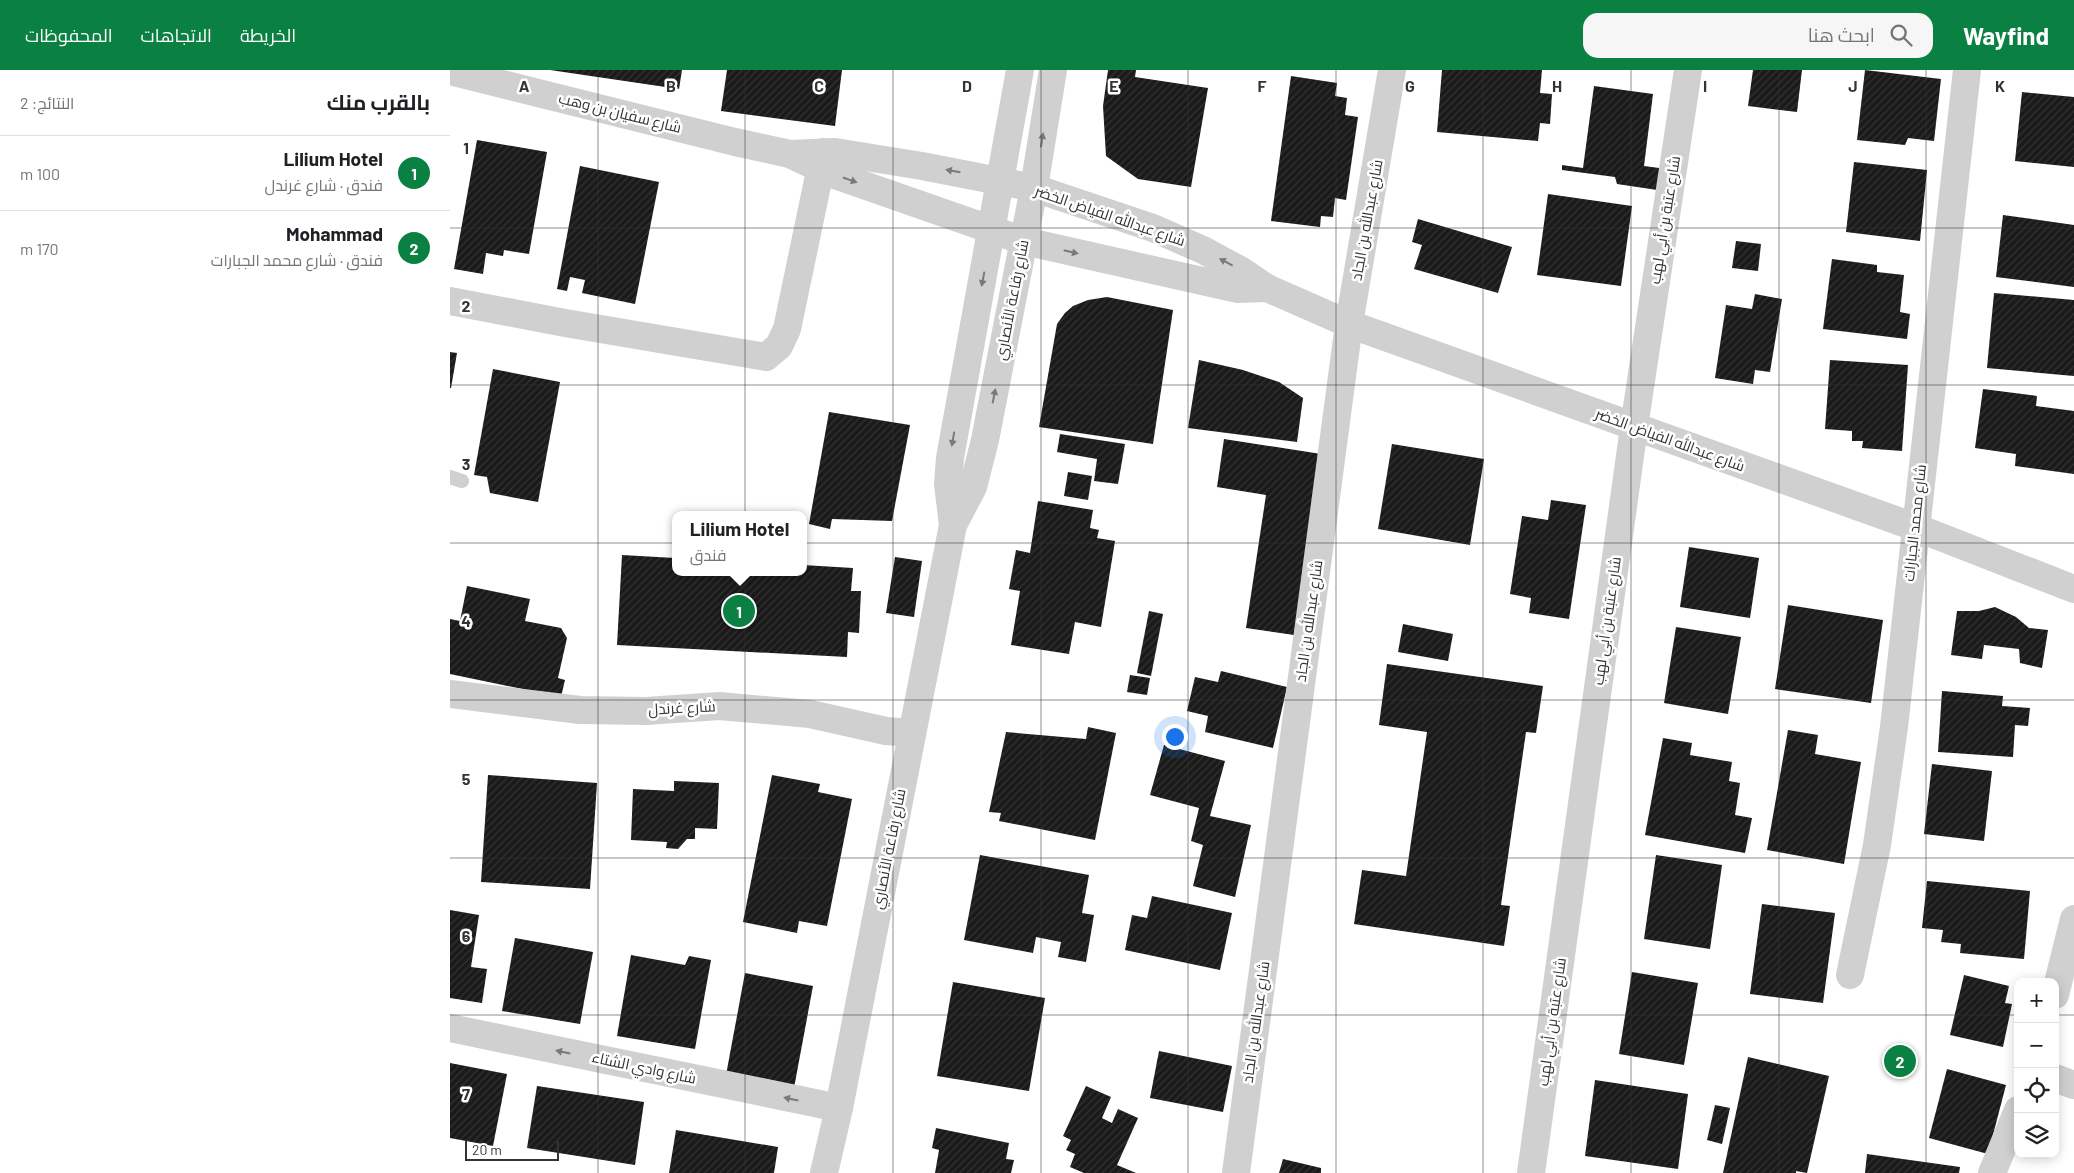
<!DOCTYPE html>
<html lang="ar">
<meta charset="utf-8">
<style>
:root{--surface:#fff;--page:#f6f6f6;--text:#202124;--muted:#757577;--line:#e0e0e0;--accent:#0b8043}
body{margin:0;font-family:Barlow,Cairo,sans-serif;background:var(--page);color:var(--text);direction:rtl}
.controls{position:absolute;right:15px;bottom:15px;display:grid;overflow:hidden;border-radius:10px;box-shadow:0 2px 12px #0003}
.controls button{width:45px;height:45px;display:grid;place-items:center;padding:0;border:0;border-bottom:1px solid var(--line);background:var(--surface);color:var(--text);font:25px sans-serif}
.scale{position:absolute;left:15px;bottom:12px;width:94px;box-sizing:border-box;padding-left:5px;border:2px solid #333;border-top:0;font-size:14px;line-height:18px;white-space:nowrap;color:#333;-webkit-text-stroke:4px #fff;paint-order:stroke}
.you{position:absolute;left:724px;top:666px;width:18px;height:18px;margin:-12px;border:4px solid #fff;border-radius:50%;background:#1a73e8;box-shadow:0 0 0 8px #1a73e833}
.badge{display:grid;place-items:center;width:32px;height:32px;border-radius:50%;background:var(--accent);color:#fff;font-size:16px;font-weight:700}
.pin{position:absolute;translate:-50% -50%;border:2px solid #fff;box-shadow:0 1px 5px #0006}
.popup{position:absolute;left:222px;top:441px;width:135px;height:65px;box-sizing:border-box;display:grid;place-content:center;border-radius:10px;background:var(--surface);filter:drop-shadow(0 1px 4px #0005);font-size:16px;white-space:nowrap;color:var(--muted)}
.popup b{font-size:19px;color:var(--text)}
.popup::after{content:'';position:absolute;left:50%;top:100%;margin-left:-10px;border:10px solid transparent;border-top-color:var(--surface)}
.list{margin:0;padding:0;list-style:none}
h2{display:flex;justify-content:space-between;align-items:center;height:65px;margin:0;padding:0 20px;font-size:21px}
h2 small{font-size:16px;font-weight:400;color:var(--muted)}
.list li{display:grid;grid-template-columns:32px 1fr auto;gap:15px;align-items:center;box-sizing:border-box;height:75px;padding:0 20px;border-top:1px solid var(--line)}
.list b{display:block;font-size:19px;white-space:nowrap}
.list p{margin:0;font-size:16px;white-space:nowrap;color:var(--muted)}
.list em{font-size:16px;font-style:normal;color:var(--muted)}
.icon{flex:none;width:28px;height:28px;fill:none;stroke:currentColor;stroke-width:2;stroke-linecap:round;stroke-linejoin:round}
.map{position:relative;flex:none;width:1624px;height:1103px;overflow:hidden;direction:ltr}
header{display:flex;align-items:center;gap:30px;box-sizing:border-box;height:70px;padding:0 25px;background:var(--accent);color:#fff}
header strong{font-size:24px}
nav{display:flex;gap:28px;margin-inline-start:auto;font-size:18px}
.search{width:350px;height:45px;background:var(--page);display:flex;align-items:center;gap:12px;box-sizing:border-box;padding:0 18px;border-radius:15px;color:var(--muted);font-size:19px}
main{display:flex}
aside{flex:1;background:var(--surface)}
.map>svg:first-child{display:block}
</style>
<header>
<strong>Wayfind</strong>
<div class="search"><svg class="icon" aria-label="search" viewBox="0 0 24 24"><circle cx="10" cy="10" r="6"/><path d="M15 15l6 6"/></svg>ابحث هنا</div>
<nav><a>الخريطة</a><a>الاتجاهات</a><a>المحفوظات</a></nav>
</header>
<main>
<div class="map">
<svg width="1624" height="1103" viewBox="0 0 1624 1103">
<defs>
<pattern id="building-hatch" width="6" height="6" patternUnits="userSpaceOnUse" patternTransform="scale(1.25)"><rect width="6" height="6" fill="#1a1a1a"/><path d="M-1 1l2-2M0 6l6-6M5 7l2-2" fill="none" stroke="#333"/></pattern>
</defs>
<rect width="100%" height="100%" fill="#fff"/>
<g fill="url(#building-hatch)">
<path d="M 100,0 L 232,0 L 229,19 Z"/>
<path d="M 277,0 L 392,0 L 385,56 L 271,41 Z"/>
<path d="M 658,0 L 686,0 L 685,7 L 758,18 L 741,117 L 688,109 L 656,86 L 653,36 Z"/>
<path d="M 992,0 L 1092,0 L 1090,23 L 1102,24 L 1100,54 L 1090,53 L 1088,71 L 987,62 Z"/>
<path d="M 1303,0 L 1352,0 L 1347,42 L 1298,36 Z"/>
<path d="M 1415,0 L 1491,9 L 1484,71 L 1458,68 L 1455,75 L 1407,70 Z"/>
<path d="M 841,6 L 887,13 L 885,26 L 897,28 L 895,45 L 908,47 L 896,130 L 885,128 L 883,147 L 871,146 L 870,157 L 821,151 Z"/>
<path d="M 1144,16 L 1203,24 L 1194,96 L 1217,99 L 1214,121 L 1167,114 L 1165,107 L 1112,100 L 1112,95 L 1133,98 Z"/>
<path d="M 1572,22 L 1624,27 L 1624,97 L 1565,91 Z"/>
<path d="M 27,70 L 97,82 L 79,184 L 54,180 L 53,186 L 36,183 L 33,204 L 4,199 Z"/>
<path d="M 1404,92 L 1477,100 L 1470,171 L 1396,162 Z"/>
<path d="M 130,96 L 209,112 L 185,234 L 132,223 L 135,210 L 120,207 L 117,221 L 107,219 Z"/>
<path d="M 1098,124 L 1182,136 L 1171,216 L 1087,205 Z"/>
<path d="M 1553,145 L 1624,155 L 1624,217 L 1546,207 Z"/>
<path d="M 968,149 L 1062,177 L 1048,223 L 964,199 L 972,175 L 962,172 Z"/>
<path d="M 1286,171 L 1311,174 L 1308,201 L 1282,198 Z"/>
<path d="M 1382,189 L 1427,195 L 1427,202 L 1454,205 L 1450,242 L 1460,244 L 1457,269 L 1373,259 Z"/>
<path d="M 1544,223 L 1624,230 L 1624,306 L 1537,298 Z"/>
<path d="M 1305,224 L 1332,229 L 1320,302 L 1305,300 L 1303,314 L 1265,308 L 1276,235 L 1302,239 Z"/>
<path d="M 657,227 L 723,240 L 703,374 L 589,357 L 607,254 L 615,243 L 623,236 L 638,230 Z"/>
<path d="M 0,282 L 7,283 L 1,318 L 0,318 Z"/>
<path d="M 749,290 L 793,300 L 829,312 L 853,328 L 847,372 L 738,358 Z"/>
<path d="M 1380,290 L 1458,295 L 1452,381 L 1412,378 L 1413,371 L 1402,371 L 1402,361 L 1375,359 Z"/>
<path d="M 43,299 L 110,312 L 88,432 L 40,423 L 37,407 L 24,405 Z"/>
<path d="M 1533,319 L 1587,326 L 1586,336 L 1624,341 L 1624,404 L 1565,396 L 1566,384 L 1525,378 Z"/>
<path d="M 379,342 L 460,355 L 442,451 L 382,449 L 380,459 L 359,454 Z"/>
<path d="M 610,364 L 675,374 L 668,414 L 644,411 L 647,389 L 607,382 Z"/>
<path d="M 774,369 L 871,384 L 844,565 L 796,558 L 816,425 L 767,417 Z"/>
<path d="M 942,374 L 1034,389 L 1020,475 L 928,459 Z"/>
<path d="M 618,402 L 642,406 L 638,430 L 614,426 Z"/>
<path d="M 1101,430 L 1136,435 L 1119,549 L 1079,543 L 1081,528 L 1060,524 L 1072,446 L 1098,450 Z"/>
<path d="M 588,431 L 643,440 L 640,458 L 649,460 L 647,468 L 665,471 L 651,557 L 625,552 L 619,584 L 561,575 L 570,521 L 559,519 L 566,480 L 580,483 Z"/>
<path d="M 1239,477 L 1309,488 L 1300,548 L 1230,537 Z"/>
<path d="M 172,485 L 225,488 L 225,502 L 353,502 L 353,495 L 403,498 L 401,521 L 411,521 L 409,563 L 398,562 L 397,587 L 167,575 Z"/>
<path d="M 445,487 L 472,491 L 464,547 L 436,543 Z"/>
<path d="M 17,516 L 80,529 L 75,551 L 111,558 L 117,568 L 108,608 L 115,610 L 111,627 L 0,604 L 0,549 L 10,551 Z"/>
<path d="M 1338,535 L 1433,550 L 1421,633 L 1325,619 Z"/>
<path d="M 1545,537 L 1566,547 L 1579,558 L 1598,560 L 1592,598 L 1570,593 L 1569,579 L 1534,575 L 1532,589 L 1501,585 L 1507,541 L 1529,541 Z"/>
<path d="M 699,541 L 713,544 L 701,606 L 687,603 Z"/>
<path d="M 953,554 L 1003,564 L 998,591 L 948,582 Z"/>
<path d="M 1226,557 L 1291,567 L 1278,644 L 1214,633 Z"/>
<path d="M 937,594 L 1093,616 L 1086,663 L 1076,662 L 1051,835 L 1060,836 L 1054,876 L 904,854 L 912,800 L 956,806 L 977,662 L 929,655 Z"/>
<path d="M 771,601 L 837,617 L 823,678 L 755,662 L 758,646 L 737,641 L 745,607 L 768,612 Z"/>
<path d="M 680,605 L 700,608 L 697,625 L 677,622 Z"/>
<path d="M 1492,621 L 1553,626 L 1552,636 L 1580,638 L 1578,656 L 1565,655 L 1563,687 L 1488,682 Z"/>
<path d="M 638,657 L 666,663 L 645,770 L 549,751 L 551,743 L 539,742 L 556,662 L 636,669 Z"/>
<path d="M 1338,660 L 1368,665 L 1365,684 L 1411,692 L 1394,794 L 1317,780 Z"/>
<path d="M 1213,668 L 1242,673 L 1240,685 L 1282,692 L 1279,711 L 1290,713 L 1285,745 L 1302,748 L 1295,783 L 1195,765 Z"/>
<path d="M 714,675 L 775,691 L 760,746 L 801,755 L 785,827 L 743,816 L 753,775 L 741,771 L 749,738 L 700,725 Z"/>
<path d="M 1482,694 L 1542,701 L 1534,771 L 1474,764 Z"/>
<path d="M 38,705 L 147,713 L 140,819 L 31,812 Z"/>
<path d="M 322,705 L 370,714 L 368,722 L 402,729 L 377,856 L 349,851 L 347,863 L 293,852 Z"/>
<path d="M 224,711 L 269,713 L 267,759 L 245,758 L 245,769 L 237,769 L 228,779 L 216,778 L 217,772 L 181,770 L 183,719 L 224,721 Z"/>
<path d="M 530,785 L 639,805 L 632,843 L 644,845 L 636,892 L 608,887 L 611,872 L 586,867 L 583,883 L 514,870 Z"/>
<path d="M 1206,785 L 1272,795 L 1260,879 L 1194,869 Z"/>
<path d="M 1477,811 L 1580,821 L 1574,889 L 1510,883 L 1511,874 L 1491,872 L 1493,860 L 1472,858 Z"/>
<path d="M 702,826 L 782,843 L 770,900 L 675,880 L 682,845 L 697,848 Z"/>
<path d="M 1312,834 L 1385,843 L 1373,933 L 1300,924 Z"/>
<path d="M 0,840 L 29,845 L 21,897 L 37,899 L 32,933 L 0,928 Z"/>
<path d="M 65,868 L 143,882 L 130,954 L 52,941 Z"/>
<path d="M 181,885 L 235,895 L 239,886 L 261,890 L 245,979 L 167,966 Z"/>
<path d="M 1182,902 L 1248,913 L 1234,995 L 1169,984 Z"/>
<path d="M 295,903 L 363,916 L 344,1018 L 276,1005 Z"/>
<path d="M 1514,905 L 1559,916 L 1555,933 L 1562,934 L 1553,977 L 1500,965 Z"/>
<path d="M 503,912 L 595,928 L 579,1021 L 487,1006 Z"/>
<path d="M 709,981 L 782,996 L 773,1042 L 700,1028 Z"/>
<path d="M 1298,987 L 1379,1006 L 1357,1103 L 1346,1101 L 1346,1103 L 1273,1103 Z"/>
<path d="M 0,993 L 57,1004 L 43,1076 L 0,1068 Z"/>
<path d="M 1497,999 L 1556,1015 L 1538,1084 L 1479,1068 Z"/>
<path d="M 1145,1010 L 1238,1024 L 1228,1099 L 1135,1086 Z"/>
<path d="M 87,1016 L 194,1032 L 185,1095 L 77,1078 Z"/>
<path d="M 636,1016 L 661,1027 L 652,1048 L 662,1053 L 668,1039 L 688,1048 L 667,1095 L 686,1103 L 634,1103 L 620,1097 L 625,1084 L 616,1080 L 621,1070 L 613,1066 Z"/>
<path d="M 1265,1035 L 1280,1038 L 1272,1074 L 1257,1070 Z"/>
<path d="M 486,1058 L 559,1073 L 556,1089 L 564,1090 L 561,1103 L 485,1103 L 489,1080 L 482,1078 Z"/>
<path d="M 226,1060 L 328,1077 L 324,1103 L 219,1103 Z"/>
<path d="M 1417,1084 L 1510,1097 L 1509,1103 L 1415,1103 Z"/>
<path d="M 833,1089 L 871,1098 L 871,1103 L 829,1103 Z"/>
</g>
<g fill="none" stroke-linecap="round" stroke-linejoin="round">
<path stroke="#d0d0d0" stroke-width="14" d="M 0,407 L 12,411"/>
<g stroke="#d0d0d0" stroke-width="28">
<path d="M 0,231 L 115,253 L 316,287 L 329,276 L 337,259 L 374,82"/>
<path d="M 0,624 L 130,640 L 196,641 L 269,636 L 360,644 L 436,661 L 462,663"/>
<path d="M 1400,905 L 1427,775 L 1444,657 L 1517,0"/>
<path d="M 1605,925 L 1624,849"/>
<path d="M 0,958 L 389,1038"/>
<path d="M 1605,1008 L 1624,1015"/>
<path d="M 786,1103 L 899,254 L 942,0"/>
<path d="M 1081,1103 L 1184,357 L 1238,0"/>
<path d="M 1542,1103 L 1568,1040"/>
</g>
<g stroke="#d0d0d0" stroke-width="28">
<path d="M 0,1 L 285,72 L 340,84 L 385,82 L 472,96 L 584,118 L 703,158 L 753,180 L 790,200 L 817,218 L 899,254 L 1465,457 L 1624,519"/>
<path d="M 342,85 L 382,104 L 574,171 L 788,219 L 817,218"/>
<path d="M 503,455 L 498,414 L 500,388 L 570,0"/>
<path d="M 374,1103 L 389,1038 L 503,455 L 523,417 L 535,370 L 584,118 L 603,0"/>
</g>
</g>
<defs><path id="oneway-solid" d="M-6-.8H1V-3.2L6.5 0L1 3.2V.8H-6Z" transform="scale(1.25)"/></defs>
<g fill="#7a7a7a">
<use href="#oneway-solid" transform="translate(592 70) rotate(-81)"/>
<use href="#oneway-solid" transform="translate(503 101) rotate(-170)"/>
<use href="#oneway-solid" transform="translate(400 110) rotate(19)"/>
<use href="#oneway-solid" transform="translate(621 182) rotate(13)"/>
<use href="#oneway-solid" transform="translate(776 192) rotate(-152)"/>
<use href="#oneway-solid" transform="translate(533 209) rotate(101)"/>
<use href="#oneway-solid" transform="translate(544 326) rotate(-79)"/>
<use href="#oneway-solid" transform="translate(503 369) rotate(100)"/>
<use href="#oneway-solid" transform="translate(113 982) rotate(-168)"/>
<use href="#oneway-solid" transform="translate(341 1029) rotate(-168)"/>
</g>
<path fill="none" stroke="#333" stroke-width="1" stroke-opacity="0.55" d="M 148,0 L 148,1103M 295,0 L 295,1103M 443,0 L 443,1103M 591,0 L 591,1103M 738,0 L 738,1103M 886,0 L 886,1103M 1033,0 L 1033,1103M 1181,0 L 1181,1103M 1329,0 L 1329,1103M 1476,0 L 1476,1103M 0,158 L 1624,158M 0,315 L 1624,315M 0,473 L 1624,473M 0,630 L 1624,630M 0,788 L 1624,788M 0,945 L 1568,945M 1605,945 L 1624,945"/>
<g text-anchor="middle" stroke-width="5" stroke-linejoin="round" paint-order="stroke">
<g font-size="15" fill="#333" stroke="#fff">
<text transform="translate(170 43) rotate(14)" y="5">شارع سفيان بن وهب</text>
<text transform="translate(660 146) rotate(19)" y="5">شارع عبدالله الفياض الخضر</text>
<text transform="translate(917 150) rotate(-80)" y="5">شارع عبدالله بن الجاد</text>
<text transform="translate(1215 150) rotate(-81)" y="5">شارع عتبة بن أبي لهب</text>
<text transform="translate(562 230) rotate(-79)" y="5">شارع رفاعة الأنصاري</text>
<text transform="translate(1220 370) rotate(20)" y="5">شارع عبدالله الفياض الخضر</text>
<text transform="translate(1465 453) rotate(-84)" y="5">شارع محمد الجبارات</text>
<text transform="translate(859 551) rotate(-82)" y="5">شارع عبدالله بن الجاد</text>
<text transform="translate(1157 551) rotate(-82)" y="5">شارع عتبة بن أبي لهب</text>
<text transform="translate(232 638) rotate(-3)" y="5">شارع غرندل</text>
<text transform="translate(439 779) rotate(-79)" y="5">شارع رفاعة الأنصاري</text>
<text transform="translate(806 952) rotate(-82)" y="5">شارع عبدالله بن الجاد</text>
<text transform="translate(1102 952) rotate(-82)" y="5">شارع عتبة بن أبي لهب</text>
<text transform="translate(194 998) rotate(12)" y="5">شارع وادي الشتاء</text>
</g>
</g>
<g font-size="16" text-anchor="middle" font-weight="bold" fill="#333" stroke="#fff" stroke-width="5" stroke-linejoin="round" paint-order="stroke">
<text x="74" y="22">A</text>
<text x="221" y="22">B</text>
<text x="369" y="22">C</text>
<text x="517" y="22">D</text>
<text x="664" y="22">E</text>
<text x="812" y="22">F</text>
<text x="960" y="22">G</text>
<text x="1107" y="22">H</text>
<text x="1255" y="22">I</text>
<text x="1403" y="22">J</text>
<text x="1550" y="22">K</text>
<text x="16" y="84">1</text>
<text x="16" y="242">2</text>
<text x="16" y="400">3</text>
<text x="16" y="557">4</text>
<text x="16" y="715">5</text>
<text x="16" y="872">6</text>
<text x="16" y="1030">7</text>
</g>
</svg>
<div class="controls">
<button>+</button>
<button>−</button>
<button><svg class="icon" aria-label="locate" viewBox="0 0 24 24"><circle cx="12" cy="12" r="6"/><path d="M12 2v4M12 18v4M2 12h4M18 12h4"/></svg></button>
<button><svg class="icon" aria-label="layers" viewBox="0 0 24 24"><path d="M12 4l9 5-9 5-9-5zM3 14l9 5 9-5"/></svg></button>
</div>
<div class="scale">20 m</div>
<div class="you"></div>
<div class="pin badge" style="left:289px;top:541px">1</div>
<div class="popup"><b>Lilium Hotel</b>فندق</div>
<div class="pin badge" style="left:1450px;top:991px">2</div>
</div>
<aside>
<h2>بالقرب منك<small>النتائج: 2</small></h2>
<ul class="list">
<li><span class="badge">1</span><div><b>Lilium Hotel</b><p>فندق · شارع غرندل</p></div><em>100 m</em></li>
<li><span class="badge">2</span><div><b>Mohammad</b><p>فندق · شارع محمد الجبارات</p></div><em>170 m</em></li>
</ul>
</aside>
</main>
